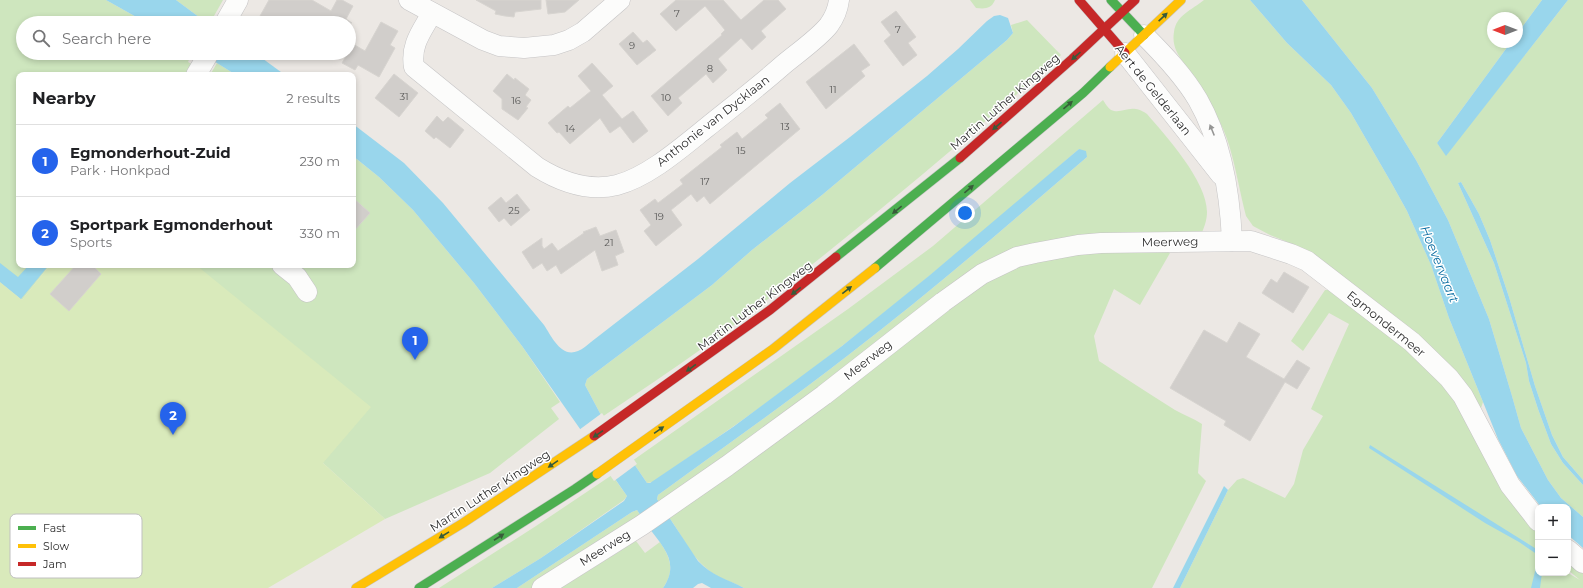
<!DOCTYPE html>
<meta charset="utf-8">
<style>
:root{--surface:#fff;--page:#f6f6f6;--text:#202124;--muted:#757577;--line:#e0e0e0;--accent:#2563eb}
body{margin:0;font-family:Montserrat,sans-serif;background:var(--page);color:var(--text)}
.controls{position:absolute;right:12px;bottom:12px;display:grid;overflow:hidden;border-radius:8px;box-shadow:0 2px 6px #0003}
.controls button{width:36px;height:36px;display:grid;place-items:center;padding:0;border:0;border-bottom:1px solid var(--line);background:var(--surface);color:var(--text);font:20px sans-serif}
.compass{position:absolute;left:1487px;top:12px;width:36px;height:36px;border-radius:50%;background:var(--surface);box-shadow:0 2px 6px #0003;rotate:270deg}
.you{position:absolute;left:965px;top:213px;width:14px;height:14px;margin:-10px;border:3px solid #fff;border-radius:50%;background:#1a73e8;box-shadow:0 0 0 6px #1a73e833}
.badge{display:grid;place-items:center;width:26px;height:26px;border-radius:50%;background:var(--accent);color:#fff;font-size:13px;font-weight:700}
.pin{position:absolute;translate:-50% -33px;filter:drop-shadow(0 1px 2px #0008)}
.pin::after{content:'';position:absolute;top:21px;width:14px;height:12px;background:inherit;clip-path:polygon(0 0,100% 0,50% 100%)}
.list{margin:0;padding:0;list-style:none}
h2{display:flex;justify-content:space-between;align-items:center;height:52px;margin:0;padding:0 16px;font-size:17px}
h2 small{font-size:13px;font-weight:400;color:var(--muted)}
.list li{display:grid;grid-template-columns:26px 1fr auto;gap:12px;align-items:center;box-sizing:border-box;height:72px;padding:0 16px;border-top:1px solid var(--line)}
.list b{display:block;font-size:15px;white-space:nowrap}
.list p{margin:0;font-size:13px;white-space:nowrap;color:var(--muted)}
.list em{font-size:13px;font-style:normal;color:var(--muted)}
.icon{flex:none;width:22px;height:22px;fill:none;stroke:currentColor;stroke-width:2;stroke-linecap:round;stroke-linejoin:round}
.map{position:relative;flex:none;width:1583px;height:588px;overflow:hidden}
.search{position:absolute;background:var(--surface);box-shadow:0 2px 6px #0003;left:16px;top:16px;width:340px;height:44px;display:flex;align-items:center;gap:10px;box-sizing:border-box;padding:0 14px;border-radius:22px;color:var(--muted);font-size:15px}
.panel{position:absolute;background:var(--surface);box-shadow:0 2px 6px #0003;left:16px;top:72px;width:340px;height:196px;border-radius:8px}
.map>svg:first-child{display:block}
</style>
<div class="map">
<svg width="1583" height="588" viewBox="0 0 1583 588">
<rect width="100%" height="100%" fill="#ece8e4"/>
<g fill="#cee6be">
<path d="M 0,0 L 106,0 L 147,23 L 23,23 L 23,53 L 192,53 L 188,62 L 210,75 L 217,63 L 236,75 L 19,75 L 19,265 L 50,265 L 22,300 L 0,282 Z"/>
<path d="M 176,0 L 223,0 L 210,23 L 207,23 Z"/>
<path d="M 970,0 L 995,0 C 991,9 985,9 976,8 Z"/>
<path d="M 1204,0 L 1250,0 L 1287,43 L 1331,85 L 1351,113 L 1392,184 L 1407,211 L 1431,265 L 1449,318 L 1483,402 L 1478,417 L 1314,255 L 1285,241 L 1270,235 L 1253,226 L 1246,216 C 1240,193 1236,168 1229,145 C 1223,124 1210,104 1199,85 C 1190,67 1170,54 1174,32 C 1176,15 1192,10 1204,0 Z"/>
<path d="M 1302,0 L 1542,0 L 1517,34 L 1517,18 L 1493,18 L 1493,42 L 1511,42 L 1437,143 L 1446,155 L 1568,0 L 1583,0 L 1583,480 L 1563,457 L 1552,435 L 1535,386 L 1509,297 L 1490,240 L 1479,214 L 1461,182 L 1458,183 L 1494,263 L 1526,363 L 1529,381 L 1538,409 L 1551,444 L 1563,463 L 1583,485 L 1583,517 L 1561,498 L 1548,480 L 1521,428 L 1512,396 L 1489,319 L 1448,220 L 1416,160 L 1372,88 Z"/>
<path d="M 1027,20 L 1061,55 L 1046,69 C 936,164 824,259 707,345 C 672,370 637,393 602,417 L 585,385 L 587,379 L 712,285 L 752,250 L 822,195 L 1007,40 L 1013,33 L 1011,25 Z"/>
<path d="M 1103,100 C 1105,103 1108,108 1111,110 C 1123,115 1130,102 1147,114 C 1166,136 1207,181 1207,212 C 1207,220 1204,228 1201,235 L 1039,245 L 851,366 L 660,503 L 657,499 L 658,495 C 723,448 788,402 851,353 C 932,291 1009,224 1087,157 L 1079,149 C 1002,216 923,283 842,346 C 781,394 717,438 653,482 L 647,483 L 632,461 L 848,309 L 933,246 Z"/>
<path d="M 353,156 L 379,177 L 413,210 L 474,283 L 522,346 L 560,402 L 551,408 L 559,419 L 490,473 L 385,519 L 323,463 L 186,265 L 353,265 Z"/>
<path d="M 1164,250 L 1170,253 L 1140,305 L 1114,289 L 1094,336 L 1099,361 C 1124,377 1149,394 1175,410 C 1184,415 1193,418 1202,424 L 1198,473 L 1206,481 L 1152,588 L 744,588 C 731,581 716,578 706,568 C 689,554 681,533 668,516 L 959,298 L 1012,268 L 1061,254 Z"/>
<path d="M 1325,290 L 1336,290 L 1358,305 L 1449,388 L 1538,528 L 1538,573 L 1568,573 L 1580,580 L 1568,570 L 1568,559 L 1583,573 L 1583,588 L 1180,588 L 1228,490 L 1237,480 L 1243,478 L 1285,498 L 1294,484 L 1303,450 L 1323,416 L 1311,409 L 1349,324 L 1329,313 L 1303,351 L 1291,341 Z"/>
<path d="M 612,475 L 627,496 L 624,500 L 541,558 L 492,588 L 439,588 L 536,526 Z"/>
<path d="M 637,510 L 641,516 L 534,588 L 517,588 L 632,512 Z"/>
<path d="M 636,541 L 645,553 L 660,542 C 671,559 675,571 663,588 L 561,588 Z"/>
</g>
<path fill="#d9eabb" d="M 50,265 L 196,265 L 371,407 L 323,463 L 385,519 L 268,588 L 0,588 L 0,282 L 22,300 Z"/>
<g fill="#99d6ec">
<path d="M 106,0 L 176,0 L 207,23 L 147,23 Z"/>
<path d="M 1250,0 L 1302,0 L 1372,88 L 1416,160 L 1448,220 L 1489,319 L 1512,396 L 1521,428 L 1548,480 L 1561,498 L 1583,517 L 1583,548 L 1568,535 L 1568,507 L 1541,507 L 1517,476 L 1498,439 L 1449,318 L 1431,265 L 1407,211 L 1392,184 L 1351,113 L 1331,85 L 1287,43 Z"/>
<path d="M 1542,0 L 1568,0 L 1446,156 L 1437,143 L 1511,42 L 1517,42 L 1517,34 Z"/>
<path d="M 1000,15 L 1008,18 L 1013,33 L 1007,40 L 822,195 L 752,250 L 712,285 L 587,379 L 585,385 L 602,417 L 647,483 L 650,483 L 733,427 L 842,346 L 930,275 L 1079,149 L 1086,151 L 1087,157 C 1009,224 932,291 851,353 C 788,402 723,448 658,495 L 657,499 L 698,561 C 712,576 727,579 744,588 L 711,588 L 702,583 L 698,584 L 693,588 L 663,588 C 680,563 664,548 649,528 C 645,522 641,516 637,510 L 632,512 L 517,588 L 492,588 L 541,558 L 624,501 L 627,496 L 522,346 L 474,283 L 413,210 L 379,177 L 353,156 L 353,124 L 404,163 L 443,203 L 544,325 C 552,337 561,358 578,351 C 583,349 587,345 591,342 L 698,259 L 790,183 L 850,137 L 927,76 L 958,49 L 987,21 L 994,16 Z"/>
<path d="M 201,53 L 255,53 L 285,75 L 236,75 Z"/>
<path d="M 1461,182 L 1479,214 L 1490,240 L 1509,297 L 1535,386 L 1552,435 L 1563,457 L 1583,480 L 1583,485 L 1563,463 L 1551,444 L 1538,409 L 1529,381 L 1526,363 L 1494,263 L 1458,183 Z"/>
<path d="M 0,263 L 18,277 L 29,265 L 49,265 L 21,299 L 0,282 Z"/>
<path d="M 1370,445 L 1538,550 L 1538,555 L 1519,542 L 1485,523 L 1369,448 Z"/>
<path d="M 1224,486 L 1228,490 L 1180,588 L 1173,588 Z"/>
<path d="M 1538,559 L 1538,573 L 1542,573 L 1540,588 L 1531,588 Z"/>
</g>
<path fill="#ece8e4" d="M 602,413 L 637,464 L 614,481 L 579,430 Z"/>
<g fill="#d1cecb" stroke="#d7d4d0">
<path d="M 269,0 L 312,0 L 331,11 L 337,0 L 342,0 L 353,6 L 346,19 L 352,23 L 256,23 Z"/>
<path d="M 476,0 L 541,0 L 541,9 L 515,12 L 514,17 L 505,16 L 495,14 L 496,11 Z"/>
<path d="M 546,0 L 579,0 L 565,12 L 548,14 Z"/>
<path d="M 676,0 L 723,0 L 741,20 L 764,0 L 778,0 L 786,9 L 761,31 L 766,37 L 752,50 L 741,38 L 718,59 L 727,70 L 713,83 L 706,74 L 678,98 L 682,103 L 668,116 L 651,96 L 722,35 L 721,34 L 725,30 L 705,6 L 676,31 L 660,14 Z"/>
<path d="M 896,11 L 916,37 L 908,43 L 917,55 L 903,66 L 884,41 L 891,35 L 881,22 Z"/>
<path d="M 381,22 L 398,31 L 390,45 L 395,48 L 379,77 L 358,65 L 355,70 L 342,63 L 348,53 L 349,53 L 353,44 L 365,51 Z"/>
<path d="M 633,32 L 643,43 L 647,40 L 656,50 L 637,65 L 619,44 Z"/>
<path d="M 854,44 L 870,65 L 861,71 L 865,76 L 826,109 L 806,82 Z"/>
<path d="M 592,63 L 613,86 L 602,95 L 622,119 L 633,111 L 648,131 L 633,143 L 620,126 L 610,133 L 600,118 L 570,144 L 559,132 L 557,133 L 548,123 L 568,106 L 570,108 L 591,91 L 578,76 Z"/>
<path d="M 394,74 L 418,93 L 399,117 L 375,98 Z"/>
<path d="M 507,74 L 514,80 L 515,78 L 529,89 L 525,95 L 531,100 L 526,107 L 528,108 L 518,120 L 502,109 L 502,99 L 493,91 Z"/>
<path d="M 780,103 L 800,129 L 710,204 L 704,196 L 697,202 L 691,194 L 671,210 L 682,225 L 656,246 L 644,231 L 651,225 L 640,210 L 655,199 L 658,203 L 683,184 L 680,180 L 722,147 L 720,145 L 737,132 L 742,139 L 768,118 L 765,115 Z"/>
<path d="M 437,116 L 443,122 L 448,117 L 464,130 L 450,148 L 436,137 L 434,139 L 425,131 Z"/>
<path d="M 517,194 L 530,210 L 511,226 L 504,218 L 499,222 L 488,208 L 501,197 L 506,203 Z"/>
<path d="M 353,198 L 370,213 L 353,232 Z"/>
<path d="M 596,227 L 600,236 L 616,230 L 624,252 L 615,256 L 618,265 L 602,271 L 595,250 L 561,274 L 556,265 L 547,271 L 542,263 L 533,269 L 522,252 L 542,238 L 542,246 L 544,249 L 552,243 L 558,251 L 584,233 L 583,232 Z"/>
<path d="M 76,265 L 92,265 L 101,274 L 69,311 L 50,294 Z"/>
<path d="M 1284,272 L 1309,287 L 1293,313 L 1262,293 L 1271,279 L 1277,283 Z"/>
<path d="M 1239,322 L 1260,334 L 1246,357 L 1284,379 L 1297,360 L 1310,368 L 1297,389 L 1285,382 L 1250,441 L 1224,425 L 1226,421 L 1170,388 L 1204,330 L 1227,343 Z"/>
</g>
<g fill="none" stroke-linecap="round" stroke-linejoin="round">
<g stroke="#c5c4c5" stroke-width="21">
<g id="street">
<path d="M 409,0 L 483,40 L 499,46 L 524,48 L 554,45 L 569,40 L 583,32 L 620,0"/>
<path d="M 432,13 C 422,31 410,45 414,67 L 537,167 C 561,182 588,192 617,185 C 648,177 681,148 706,128 C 732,107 758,87 783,65 C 796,54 819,38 829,25 C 834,18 838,8 839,0"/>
<path d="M 225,23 L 238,0"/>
<path d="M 1144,35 C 1164,55 1184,76 1198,100 C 1222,142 1230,194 1232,241"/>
<path d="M 1125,53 L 1221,175"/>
<path d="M 196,75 L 209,53"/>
<path d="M 282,265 L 297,277 L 307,292"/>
<path d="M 1568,550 L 1583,563"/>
<path d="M 542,588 L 642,525 L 727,466 L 824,395 L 943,302 L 982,274 L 1017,257 L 1035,253 L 1078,245 L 1101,243 L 1251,241 L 1291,254 L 1307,261 L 1412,342 L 1449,378 L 1463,396 L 1510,485 L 1538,521"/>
</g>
</g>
<g stroke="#c5c4c5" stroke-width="10">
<g id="fast">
<path d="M 1111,0 L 1144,35"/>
<path d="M 836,257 L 960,158"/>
<path d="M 875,268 L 1083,93 L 1110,67"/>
<path d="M 419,588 L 575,489 L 597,474"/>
</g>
</g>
<g stroke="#c5c4c5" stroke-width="10">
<g id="slow">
<path d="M 1110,67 L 1181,0"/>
<path d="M 597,474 L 773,349 L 875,268"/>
<path d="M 356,588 L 463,523 L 594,436"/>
</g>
</g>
<g stroke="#c5c4c5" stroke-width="10">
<g id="jam">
<path d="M 1079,0 L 1125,53"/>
<path d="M 960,158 L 1072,59 L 1135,0"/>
<path d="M 594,436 L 770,310 L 836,257"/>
</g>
</g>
<use href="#street" stroke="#fcfcfb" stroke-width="20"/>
<use href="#fast" stroke="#4caf50" stroke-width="9"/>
<use href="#slow" stroke="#ffc107" stroke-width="9"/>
<use href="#jam" stroke="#c62828" stroke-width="9"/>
</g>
<defs><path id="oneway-solid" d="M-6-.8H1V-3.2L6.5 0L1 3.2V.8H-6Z"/></defs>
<g fill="#385b3a">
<use href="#oneway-solid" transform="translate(1163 17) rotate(-43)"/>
<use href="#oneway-solid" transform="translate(1076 56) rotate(138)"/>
<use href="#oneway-solid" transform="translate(1068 105) rotate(-40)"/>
<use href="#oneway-solid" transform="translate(997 126) rotate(139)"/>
<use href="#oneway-solid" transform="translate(969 189) rotate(-40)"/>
<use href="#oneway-solid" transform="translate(897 210) rotate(141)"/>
<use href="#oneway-solid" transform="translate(847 290) rotate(-38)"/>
<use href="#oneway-solid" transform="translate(796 291) rotate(142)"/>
<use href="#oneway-solid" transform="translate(691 368) rotate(144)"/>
<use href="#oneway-solid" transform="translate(659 430) rotate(-35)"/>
<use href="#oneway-solid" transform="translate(598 434) rotate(146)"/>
<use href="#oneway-solid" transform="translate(553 464) rotate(146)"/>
<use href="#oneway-solid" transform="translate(444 535) rotate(148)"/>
<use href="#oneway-solid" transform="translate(499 537) rotate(-33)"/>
</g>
<use fill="#959594" href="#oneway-solid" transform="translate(1212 130) rotate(-112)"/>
<g text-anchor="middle" stroke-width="3" stroke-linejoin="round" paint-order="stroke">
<g font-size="10" fill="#585857">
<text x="677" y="17">7</text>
<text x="898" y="33">7</text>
<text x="632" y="49">9</text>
<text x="710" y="72">8</text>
<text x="833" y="93">11</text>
<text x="404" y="100">31</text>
<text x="666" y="101">10</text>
<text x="516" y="104">16</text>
<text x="785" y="130">13</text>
<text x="570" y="132">14</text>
<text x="741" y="154">15</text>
<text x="705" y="185">17</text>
<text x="514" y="214">25</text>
<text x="659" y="220">19</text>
<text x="609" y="246">21</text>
</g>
<g font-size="12" fill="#2e2e2e" stroke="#fff">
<text transform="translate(1153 90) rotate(51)" y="4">Aert de Gelderlaan</text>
<text transform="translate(1005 102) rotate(-41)" y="4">Martin Luther Kingweg</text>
<text transform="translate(713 121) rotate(-38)" y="4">Anthonie van Dycklaan</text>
<text transform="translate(1170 242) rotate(-1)" y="4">Meerweg</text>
<text transform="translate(755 306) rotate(-37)" y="4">Martin Luther Kingweg</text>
<text transform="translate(1386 324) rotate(39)" y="4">Egmondermeer</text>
<text transform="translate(868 360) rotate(-38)" y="4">Meerweg</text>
<text transform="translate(490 491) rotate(-33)" y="4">Martin Luther Kingweg</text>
<text transform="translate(605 548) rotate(-32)" y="4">Meerweg</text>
</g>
<g font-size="13" font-style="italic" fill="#0d6fa3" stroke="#fff">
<text transform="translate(1440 264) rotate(68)" y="5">Hoevervaart</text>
</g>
</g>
<rect x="10" y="514" width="132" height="64" rx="6" fill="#fff" stroke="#c0c0c0" stroke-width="1"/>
<rect x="18" y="526" width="18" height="4" fill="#4caf50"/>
<rect x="18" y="544" width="18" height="4" fill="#ffc107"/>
<rect x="18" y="562" width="18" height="4" fill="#c62828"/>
<g font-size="11" fill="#2e2e2e">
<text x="43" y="532">Fast</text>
<text x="43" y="550">Slow</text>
<text x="43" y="568">Jam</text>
</g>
</svg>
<div class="controls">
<button>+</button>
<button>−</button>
</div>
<svg class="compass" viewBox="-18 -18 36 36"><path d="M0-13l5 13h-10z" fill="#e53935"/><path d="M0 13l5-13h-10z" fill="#757577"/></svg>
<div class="you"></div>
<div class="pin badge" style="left:415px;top:360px">1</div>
<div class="pin badge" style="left:173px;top:435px">2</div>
<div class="search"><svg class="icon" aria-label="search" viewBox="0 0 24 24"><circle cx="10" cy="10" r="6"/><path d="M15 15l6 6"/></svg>Search here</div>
<section class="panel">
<h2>Nearby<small>2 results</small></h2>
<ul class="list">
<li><span class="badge">1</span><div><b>Egmonderhout-Zuid</b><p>Park · Honkpad</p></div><em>230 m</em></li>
<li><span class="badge">2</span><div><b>Sportpark Egmonderhout</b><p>Sports</p></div><em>330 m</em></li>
</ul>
</section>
</div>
